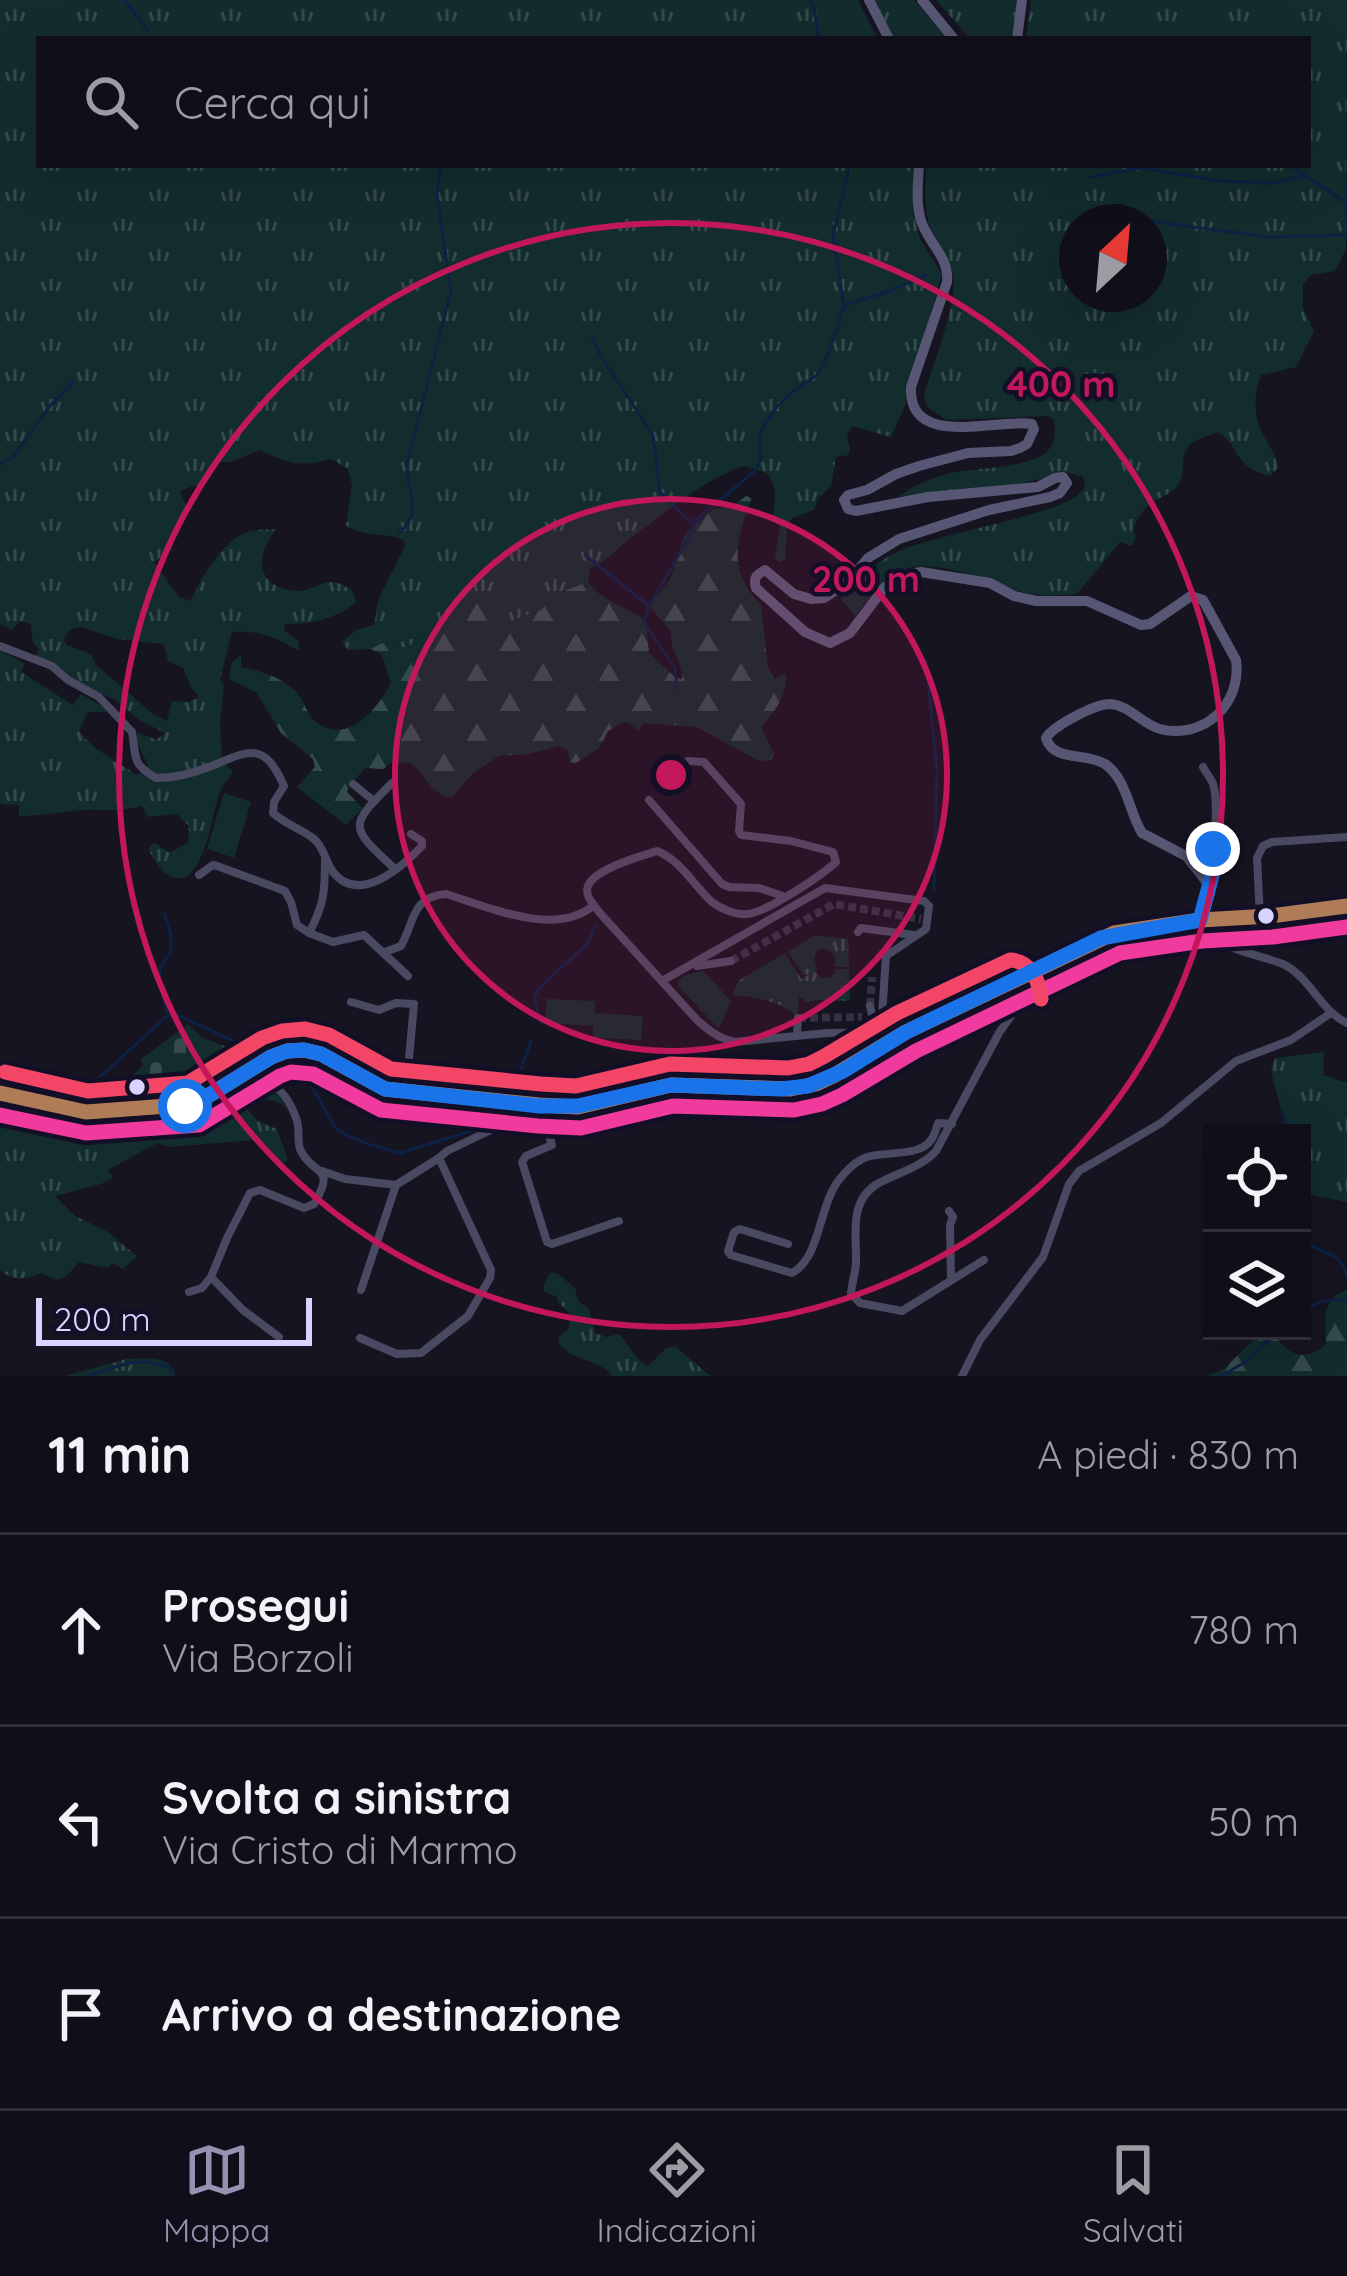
<!DOCTYPE html>
<html lang="it">
<meta charset="utf-8">
<style>
:root{--surface:#100f19;--page:#191822;--text:#f1f3f6;--muted:#9c9ca2;--line:#302f38;--accent:#9591b1}
body{margin:0;font-family:Quicksand,sans-serif;background:var(--page);color:var(--text)}
.controls{position:absolute;right:36px;bottom:36px;display:grid;overflow:hidden;border-radius:0px;box-shadow:0 12px 48px #0002}
.controls button{width:108px;height:108px;display:grid;place-items:center;padding:0;border:0;border-bottom:3px solid var(--line);background:var(--surface);color:var(--text);font:60px sans-serif}
.compass{position:absolute;left:1059px;top:204px;width:108px;height:108px;border-radius:50%;background:var(--surface);box-shadow:0 12px 48px #0002;rotate:26deg}
.scale{position:absolute;left:36px;bottom:30px;width:276px;box-sizing:border-box;padding-left:12px;border:6px solid #d9d4ff;border-top:0;font-size:33px;line-height:42px;white-space:nowrap;color:#d9d4ff;-webkit-text-stroke:9px #130f26;paint-order:stroke}
.stop{position:absolute;width:36px;height:36px;margin:-27px;border:9px solid #1a73e8;border-radius:50%;background:#fff}
.stop.end{background:#1a73e8;border-color:#fff;box-shadow:0 3px 12px #0008}
.list{margin:0;padding:0;list-style:none}
h2{display:flex;justify-content:space-between;align-items:center;height:156px;margin:0;padding:0 48px;font-size:51px}
h2 small{font-size:39px;font-weight:400;color:var(--muted)}
.list li{display:grid;grid-template-columns:78px 1fr auto;gap:36px;align-items:center;box-sizing:border-box;height:192px;padding:0 48px;border-top:3px solid var(--line)}
.list b{display:block;font-size:45px;white-space:nowrap}
.list p{margin:0;font-size:39px;white-space:nowrap;color:var(--muted)}
.list em{font-size:39px;font-style:normal;color:var(--muted)}
.icon{flex:none;width:66px;height:66px;fill:none;stroke:currentColor;stroke-width:2;stroke-linecap:round;stroke-linejoin:round}
.map{position:relative;flex:none;width:1347px;height:1376px;overflow:hidden}
.search{position:absolute;background:var(--surface);box-shadow:0 12px 48px #0002;left:36px;right:36px;top:36px;height:132px;display:flex;align-items:center;gap:30px;box-sizing:border-box;padding:0 42px;border-radius:0px;color:var(--muted);font-size:45px}
.sheet{height:732px;background:var(--surface)}
nav{display:flex;justify-content:space-around;align-items:center;box-sizing:border-box;height:168px;border-top:3px solid var(--line);background:var(--surface);font-size:33px;color:var(--muted)}
nav a{display:grid;justify-items:center;gap:6px}
nav .on{color:var(--accent)}
.map>svg:first-child{display:block}
</style>
<div class="map">
<svg width="1347" height="1376" viewBox="0 0 1347 1376">
<defs>
<pattern id="grass-tufts" width="24" height="20" patternUnits="userSpaceOnUse" patternTransform="scale(3)"><rect width="24" height="20" fill="#132c2d"/><path d="M3 7l-1-3M5 7V3M7 7l1-3M15 17l-1-3M17 17v-4M19 17l1-3" fill="none" stroke="#354a4c"/></pattern>
<pattern id="forest-firs" width="22" height="20" patternUnits="userSpaceOnUse" patternTransform="scale(3)"><rect width="22" height="20" fill="#132c2d"/><path d="M5 1l3.5 6h-7zM16 11l3.5 6h-7z" fill="#354a4c"/></pattern>
<pattern id="cemetery-stones" width="16" height="16" patternUnits="userSpaceOnUse" patternTransform="scale(3)"><rect width="16" height="16" fill="#132c2d"/><path d="M2 7V4a2 2 0 0 1 4 0v3zM10 15v-3a2 2 0 0 1 4 0v3z" fill="#354a4c"/></pattern>
</defs>
<rect width="100%" height="100%" fill="#161421"/>
<g fill="url(#grass-tufts)" fill-rule="evenodd">
<path d="M 0,0 L 858,0 L 878,39 L 39,39 L 39,165 L 913,165 L 913,213 L 920,239 L 942,274 L 904,408 L 891,437 L 852,426 L 847,437 L 850,449 L 848,455 L 836,457 L 831,486 L 818,498 L 814,510 L 792,518 L 787,529 L 785,560 L 779,562 L 775,557 L 781,522 L 772,518 C 776,499 778,489 767,473 L 744,466 C 706,478 669,510 636,534 C 620,545 609,560 590,569 L 588,582 L 559,593 L 541,610 L 508,622 C 492,616 489,600 472,594 L 407,648 L 382,643 L 371,649 L 348,650 L 342,642 L 356,630 L 374,625 C 377,615 376,603 381,594 C 389,577 397,563 405,546 L 404,540 C 384,532 369,538 346,526 L 352,485 L 347,468 L 331,459 C 298,468 289,463 259,450 L 231,462 L 219,462 L 207,482 L 184,489 L 180,493 C 197,519 174,523 172,549 L 154,562 L 179,597 L 191,601 C 200,579 222,542 247,532 C 256,529 267,530 276,529 C 255,556 255,588 297,591 C 310,591 322,581 334,582 C 340,583 347,587 352,590 L 356,601 C 342,618 306,625 285,624 L 284,630 L 299,642 L 299,651 C 275,637 260,630 232,632 L 220,680 L 224,685 L 220,723 L 222,760 L 233,772 C 228,780 221,787 218,797 C 212,815 202,898 167,874 C 160,870 154,858 149,851 L 149,846 L 155,843 L 170,853 L 188,842 L 189,826 L 177,814 L 148,817 L 142,806 C 127,810 117,810 102,810 C 75,808 47,816 19,816 L 19,805 L 0,804 L 0,650 L 25,664 L 21,672 L 73,705 L 81,694 L 103,707 L 106,712 L 88,712 L 79,730 C 92,751 117,760 136,775 L 146,770 L 148,765 L 137,743 L 138,732 L 156,740 L 165,733 L 139,720 L 117,701 L 76,681 L 53,662 L 36,656 L 39,649 L 33,643 L 31,624 L 20,621 L 12,630 L 0,624 ZM 81,627 L 117,639 L 164,644 L 168,661 L 183,668 L 192,689 L 199,697 L 189,702 L 172,701 L 167,721 L 153,714 L 96,665 L 91,654 L 67,645 L 63,640 L 70,629 Z"/>
<path d="M 874,0 L 914,0 L 948,39 L 894,39 Z"/>
<path d="M 936,0 L 1019,0 L 1013,39 L 970,39 Z"/>
<path d="M 1031,0 L 1347,0 L 1346,249 L 1335,271 L 1311,275 L 1303,284 L 1303,308 L 1314,331 L 1296,367 L 1261,375 C 1255,388 1254,409 1258,423 C 1263,440 1276,450 1278,468 L 1270,476 C 1231,466 1242,447 1218,432 C 1210,435 1197,439 1191,444 C 1179,454 1186,470 1180,482 C 1171,500 1144,495 1133,530 L 1136,536 L 1132,546 L 1120,542 L 1077,594 C 1062,595 1045,597 1030,594 C 995,586 939,556 902,570 C 882,577 868,600 855,616 L 841,599 C 857,580 875,562 899,551 C 935,535 1062,514 1080,493 C 1087,486 1085,486 1083,477 L 1066,472 L 1009,487 L 898,497 C 914,485 931,478 950,473 C 973,468 1038,468 1050,448 C 1056,440 1055,429 1054,420 L 1049,416 L 946,420 L 927,407 L 924,395 C 933,365 958,303 953,274 C 950,257 938,247 932,232 C 923,211 926,187 926,165 L 1308,165 L 1308,39 L 1026,39 ZM 1077,222 L 1149,222 L 1149,294 L 1077,294 Z"/>
<path d="M 815,935 L 848,939 L 849,967 L 835,967 L 835,956 L 825,948 L 817,950 L 814,958 L 817,969 L 814,971 L 822,978 L 832,977 L 836,969 L 849,969 L 850,1001 L 815,1000 L 804,1003 L 803,998 L 799,997 L 797,1016 C 780,1001 756,997 733,995 L 738,981 L 785,953 L 801,979 L 810,974 L 803,975 L 788,952 Z"/>
<path d="M 1324,1052 L 1323,1075 L 1347,1083 L 1347,1202 L 1306,1194 L 1302,1189 L 1302,1133 L 1287,1133 L 1271,1071 L 1275,1058 Z"/>
<path d="M 262,1086 C 275,1089 281,1098 288,1109 C 274,1097 261,1096 248,1110 L 258,1121 L 277,1129 L 288,1160 L 279,1167 L 274,1158 L 253,1140 L 169,1147 L 157,1143 L 108,1170 L 113,1178 L 101,1184 L 55,1196 L 75,1216 L 106,1231 L 137,1256 L 123,1269 L 112,1263 L 108,1268 L 79,1262 C 65,1277 63,1286 42,1273 C 25,1279 15,1282 0,1270 L 0,1098 L 15,1099 L 71,1115 L 63,1139 L 80,1145 C 100,1132 126,1132 141,1112 L 206,1103 L 223,1105 Z"/>
<path d="M 550,1273 L 557,1273 L 575,1288 L 578,1301 L 589,1309 L 595,1333 L 606,1337 L 619,1334 C 632,1347 633,1359 648,1366 L 666,1348 L 675,1346 L 709,1375 L 716,1376 L 612,1376 C 601,1359 577,1364 558,1343 L 559,1337 L 569,1328 L 569,1313 L 559,1303 L 557,1297 L 545,1292 L 543,1288 Z"/>
<path d="M 126,1359 C 144,1359 172,1354 175,1376 L 65,1376 Z"/>
</g>
<g fill="url(#forest-firs)">
<path d="M 746,496 L 752,498 C 736,538 727,573 761,604 L 768,668 L 775,679 L 786,673 C 788,695 775,711 761,727 L 774,754 L 771,760 L 759,761 L 697,727 L 643,723 L 638,732 L 631,724 L 625,722 L 608,731 L 600,747 L 576,763 L 570,762 L 568,751 L 559,746 L 529,754 L 499,756 L 473,773 L 452,797 C 432,797 425,773 410,763 L 392,762 L 383,769 L 365,768 L 349,786 L 347,792 L 363,808 L 346,825 L 297,787 L 315,767 L 313,759 L 281,733 L 256,692 L 229,679 L 232,662 L 241,655 L 241,667 C 260,671 279,676 294,690 C 304,698 306,714 316,722 C 347,746 377,710 391,683 L 382,655 L 371,649 L 382,643 L 407,648 L 472,594 C 489,600 492,616 508,622 L 541,610 L 559,593 L 588,582 C 602,602 627,606 646,621 L 649,653 L 676,678 L 682,679 C 683,661 669,650 671,631 L 651,608 L 651,602 L 670,580 L 685,534 L 713,509 L 731,507 Z"/>
<path d="M 1347,1290 L 1347,1376 L 1207,1376 L 1224,1369 L 1260,1333 L 1274,1334 C 1288,1356 1306,1363 1326,1344 C 1325,1321 1321,1298 1347,1290 Z"/>
</g>
<path fill="url(#cemetery-stones)" d="M 188,1024 L 201,1037 L 248,1055 L 251,1059 C 235,1070 212,1091 195,1097 C 177,1104 147,1086 133,1075 L 143,1066 L 141,1059 Z"/>
<g fill="#132c2d">
<path d="M 224,793 L 251,802 L 234,858 L 207,849 Z"/>
<path d="M 703,971 L 731,1001 L 719,1029 L 678,986 L 678,981 L 685,975 Z"/>
<path d="M 547,999 L 595,1001 L 595,1013 L 643,1016 L 641,1040 L 593,1038 L 593,1026 L 545,1023 Z"/>
</g>
<g fill="none" stroke-linecap="round" stroke-linejoin="round">
<g stroke="#0d2144" stroke-width="3">
<path d="M 125,0 L 148,31"/>
<path d="M 810,0 L 814,9 L 819,39"/>
<path d="M 1289,165 L 1347,203"/>
<path d="M 1090,177 L 1141,168 L 1221,181 L 1274,183 L 1302,176"/>
<path d="M 1347,185 L 1347,238"/>
<path d="M 1087,213 L 1269,237 L 1346,235"/>
<path d="M 845,305 L 887,292 L 927,275"/>
<path d="M 592,337 L 600,355 L 653,435 L 660,492 L 694,525"/>
<path d="M 0,464 L 14,456 L 49,407 L 74,381"/>
<path d="M 399,533 C 424,512 407,494 407,465 L 451,291 L 437,194 L 441,165"/>
<path d="M 585,555 L 649,606"/>
<path d="M 926,660 L 937,772 L 934,891"/>
<path d="M 677,689 L 675,668 L 644,623 L 649,606 L 690,536 L 696,520 L 756,470 L 761,458 L 760,433 L 774,410 L 793,391 L 817,375 L 829,352 L 844,307 L 833,235 L 850,165"/>
<path d="M 164,914 C 171,928 172,939 170,955 C 150,970 164,992 167,1013"/>
<path d="M 541,1023 L 534,998 L 538,989 L 588,943 L 596,924"/>
<path d="M 274,1061 L 308,1080 L 335,1127 L 344,1134 L 368,1144 L 400,1153 L 487,1126"/>
<path d="M 661,1077 C 706,1066 751,1083 796,1079 C 808,1078 822,1072 833,1069"/>
<path d="M 514,1089 L 531,1041"/>
<path d="M 77,1090 L 100,1077 L 168,1015 L 180,1016 L 265,1056"/>
<path d="M 514,1090 L 534,1080 L 591,1092"/>
<path d="M 1283,1111 L 1288,1133"/>
<path d="M 1302,1229 L 1307,1243 C 1326,1257 1340,1249 1347,1277"/>
<path d="M 1302,1311 L 1319,1302 L 1347,1299"/>
<path d="M 1258,1331 L 1267,1343"/>
<path d="M 89,1376 C 116,1366 142,1355 169,1368 L 172,1376"/>
<path d="M 1221,1376 L 1245,1362 L 1279,1331"/>
</g>
<g stroke="#333142" stroke-width="8" stroke-dasharray="8 4" stroke-linecap="butt">
<path d="M 731,961 L 834,904 L 921,919"/>
<path d="M 870,1006 L 872,977"/>
<path d="M 798,1018 L 862,1017"/>
</g>
<g stroke="#4a4962" stroke-width="8">
<path d="M 0,646 L 52,666 L 68,680 L 99,697 L 132,732 C 137,757 130,763 156,778 C 175,778 197,772 214,765 C 251,749 265,743 284,786 L 274,802 L 273,813 C 285,824 301,829 314,839 C 324,847 325,861 333,872 C 359,905 401,868 422,846 L 422,841 L 411,834"/>
<path d="M 688,761 L 704,762 L 741,804 L 739,831 L 741,835 L 791,841 L 833,852 L 836,862 C 822,875 766,913 747,914 C 736,915 721,909 712,902 C 693,885 682,861 657,851 C 641,856 594,869 588,886 C 584,895 594,905 599,912 L 696,1019 C 708,1030 718,1038 734,1042 L 828,1033 L 906,1032"/>
<path d="M 1203,767 C 1206,773 1211,778 1213,784 C 1219,800 1214,868 1209,885"/>
<path d="M 392,783 C 349,826 348,826 395,869"/>
<path d="M 353,784 L 374,801"/>
<path d="M 649,800 L 722,884 L 729,887 L 759,888 L 783,896"/>
<path d="M 199,875 L 213,865 L 217,866 L 285,891 L 291,902 L 297,925 L 309,933 L 333,942 L 364,935 L 408,976"/>
<path d="M 1260,917 L 1257,858 L 1263,846 L 1272,842 L 1347,837"/>
<path d="M 1206,920 C 1212,952 1259,953 1285,965 C 1311,979 1321,1011 1347,1023"/>
<path d="M 858,932 L 861,928 L 914,935"/>
<path d="M 309,933 C 324,905 325,892 325,860"/>
<path d="M 385,952 L 401,946 C 415,921 411,897 446,894 C 488,907 556,938 594,905"/>
<path d="M 697,966 L 731,961"/>
<path d="M 662,981 L 825,888 L 924,901 L 929,906 L 926,929 L 886,956 L 882,1016 L 887,1033"/>
<path d="M 351,1002 L 379,1010 L 396,1003 L 414,1004 L 406,1091"/>
<path d="M 870,1006 L 876,1032"/>
<path d="M 991,1010 L 1004,1012 L 1020,1001 L 1019,991 L 1014,982"/>
<path d="M 854,1031 L 862,1059"/>
<path d="M 797,1035 L 798,1018"/>
<path d="M 539,1105 L 552,1145 L 526,1156 L 522,1162 L 547,1242 L 552,1244 L 619,1221"/>
<path d="M 322,1171 L 345,1179 L 396,1185"/>
<path d="M 949,1211 L 953,1217 L 950,1225 L 951,1280"/>
<path d="M 788,1244 L 740,1229 L 734,1232 L 728,1251 L 731,1255 L 792,1273 C 823,1256 817,1201 844,1174 C 850,1167 858,1160 867,1157 C 885,1151 920,1157 931,1140 C 935,1135 936,1129 938,1123 L 952,1124"/>
<path d="M 984,1260 L 902,1311 L 860,1303 L 851,1293 C 852,1283 855,1274 856,1264 C 857,1236 848,1202 877,1184 C 897,1173 920,1168 936,1151 L 999,1033 L 1047,964"/>
<path d="M 211,1277 L 243,1310 L 279,1337"/>
<path d="M 361,1290 L 396,1185 L 439,1158"/>
<path d="M 189,1292 L 202,1288 L 211,1277 L 227,1238 L 250,1193 L 260,1190 L 304,1208 L 314,1204 C 338,1164 311,1176 300,1149 C 297,1140 300,1130 297,1121 C 292,1105 279,1080 260,1083 C 248,1084 236,1095 226,1101 L 209,1097"/>
<path d="M 360,1338 L 397,1354 L 421,1353 L 468,1316 L 490,1278 L 491,1270 L 439,1158 L 447,1151 L 493,1129 L 498,1123 L 501,1102"/>
<path d="M 962,1376 L 980,1340 L 1043,1257 L 1069,1184 L 1079,1171 L 1161,1123 L 1236,1061 L 1291,1040 L 1331,1013"/>
</g>
<g stroke="#575674" stroke-width="10">
<path d="M 869,0 L 889,39"/>
<path d="M 922,0 L 954,39"/>
<path d="M 1017,39 L 1022,0"/>
<path d="M 919,165 C 918,182 916,200 920,217 C 925,241 950,256 947,282 L 911,387 C 908,450 996,418 1032,424 L 1034,429 L 1027,444 L 1020,448 L 1011,451 L 968,453 L 919,466 L 896,474 L 867,490 L 848,495 L 844,500 L 848,509 L 856,511 L 928,497 L 1038,487 L 1055,478 L 1063,477 L 1067,483 L 1060,493 L 1050,497 L 989,510 L 899,539 L 868,558 L 849,581 L 824,598 L 811,599 L 794,594 L 765,570 C 756,575 753,578 756,588 L 805,632 L 830,643 L 850,633 L 884,588 L 903,575 L 921,572 L 990,583 L 1014,596 L 1036,601 L 1087,601 L 1141,625 L 1150,624 L 1191,596 L 1203,600 L 1236,660 C 1242,704 1204,740 1160,729 C 1142,724 1129,705 1110,704 C 1095,704 1053,726 1046,738 C 1053,762 1086,752 1105,764 C 1127,779 1129,812 1142,833 L 1186,856 L 1209,885 L 1200,920"/>
<path d="M 0,1093 L 86,1112 L 195,1104 L 271,1057 L 287,1051 L 304,1050 L 321,1054 L 385,1089 L 539,1105 L 578,1107 L 671,1085 L 790,1089 L 816,1084 L 833,1076 L 906,1032 L 1114,933 L 1200,920 L 1270,916 L 1347,906"/>
</g>
<g stroke="#130f26" stroke-width="24">
<path id="bus-1" d="M 0,1093 L 86,1112 L 195,1104 L 271,1057 L 287,1051 L 304,1050 L 321,1054 L 385,1089 L 539,1105 L 578,1107 L 671,1085 L 790,1089 L 816,1084 L 833,1076 L 906,1032 L 1114,933 L 1200,920 L 1270,916 L 1347,906"/>
</g>
<g stroke="#130f26" stroke-width="24">
<path id="bus-2" d="M 0,1115 L 86,1133 L 199,1125 L 280,1076 L 291,1072 L 313,1074 L 381,1110 L 538,1126 L 581,1128 L 673,1106 L 794,1110 L 822,1104 L 842,1095 L 916,1051 L 1120,953 L 1202,941 L 1273,937 L 1347,927"/>
</g>
<g stroke="#130f26" stroke-width="24">
<path id="bus-3" d="M 5,1072 L 88,1091 L 188,1083 L 262,1038 L 282,1031 L 305,1029 L 329,1035 L 391,1069 L 541,1084 L 576,1086 L 670,1064 L 788,1068 L 809,1064 L 823,1057 L 897,1013 L 1010,960 C 1031,961 1039,980 1041,999"/>
</g>
<use href="#bus-1" stroke="#b07c57" stroke-width="15"/>
<use href="#bus-2" stroke="#f13a9d" stroke-width="15"/>
<use href="#bus-3" stroke="#f34667" stroke-width="15"/>
</g>
<g fill="none" stroke-linecap="round" stroke-linejoin="round">
<path stroke="#1a73e8" stroke-width="15" d="M 185,1106 L 195,1104 L 271,1057 L 287,1051 L 304,1050 L 321,1054 L 385,1089 L 539,1106 L 578,1106 L 671,1085 L 781,1089 L 808,1086 L 843,1071 L 906,1032 L 1101,938 L 1200,920 L 1213,872 L 1213,849"/>
</g>
<circle cx="671" cy="775" r="276" fill="#c2185b" fill-opacity=".12"/>
<g fill="none" stroke="#c2185b" stroke-width="6">
<circle cx="671" cy="775" r="276"/>
<circle cx="671" cy="775" r="552"/>
</g>
<g fill="#d9d4ff" stroke="#130f26" stroke-width="4.5">
<circle cx="1266" cy="916" r="10"/>
<circle cx="137" cy="1087" r="10"/>
</g>
<circle cx="671" cy="775" r="18" fill="#c2185b" stroke="#130f26" stroke-width="6"/>
<g font-size="36" text-anchor="middle" font-weight="bold" fill="#c2185b" stroke="#130f26" stroke-width="9" stroke-linejoin="round" paint-order="stroke">
<text x="1061" y="397">400 m</text>
<text x="866" y="592">200 m</text>
</g>
</svg>
<div class="controls">
<button><svg class="icon" aria-label="locate" viewBox="0 0 24 24"><circle cx="12" cy="12" r="6"/><path d="M12 2v4M12 18v4M2 12h4M18 12h4"/></svg></button>
<button><svg class="icon" aria-label="layers" viewBox="0 0 24 24"><path d="M12 4l9 5-9 5-9-5zM3 14l9 5 9-5"/></svg></button>
</div>
<svg class="compass" viewBox="-18 -18 36 36"><path d="M0-13l5 13h-10z" fill="#e53935"/><path d="M0 13l5-13h-10z" fill="#9c9ca2"/></svg>
<div class="scale">200 m</div>
<div class="stop" style="left:185px;top:1106px"></div>
<div class="stop end" style="left:1213px;top:849px"></div>
<div class="search"><svg class="icon" aria-label="search" viewBox="0 0 24 24"><circle cx="10" cy="10" r="6"/><path d="M15 15l6 6"/></svg>Cerca qui</div>
</div>
<section class="sheet">
<h2>11 min<small>A piedi · 830 m</small></h2>
<ul class="list">
<li><svg class="icon" aria-label="ahead" viewBox="0 0 24 24"><path d="M12 20V5M6 11l6-6 6 6"/></svg><div><b>Prosegui</b><p>Via Borzoli</p></div><em>780 m</em></li>
<li><svg class="icon" aria-label="left" viewBox="0 0 24 24"><path d="M17 20v-9H6M10 6l-5 5 5 5"/></svg><div><b>Svolta a sinistra</b><p>Via Cristo di Marmo</p></div><em>50 m</em></li>
<li><svg class="icon" aria-label="arrive" viewBox="0 0 24 24"><path d="M6 21V4h12l-3 4 3 4H6"/></svg><div><b>Arrivo a destinazione</b></div></li>
</ul>
</section>
<nav>
<a class="on"><svg class="icon" aria-label="map" viewBox="0 0 24 24"><path d="M3 6l6-2 6 2 6-2v14l-6 2-6-2-6 2zM9 4v14M15 6v14"/></svg>Mappa</a>
<a><svg class="icon" aria-label="directions" viewBox="0 0 24 24"><path d="M12 3l9 9-9 9-9-9zM9 14v-3h6M13 9l2 2-2 2"/></svg>Indicazioni</a>
<a><svg class="icon" aria-label="saved" viewBox="0 0 24 24"><path d="M7 4h10v16l-5-4-5 4z"/></svg>Salvati</a>
</nav>
